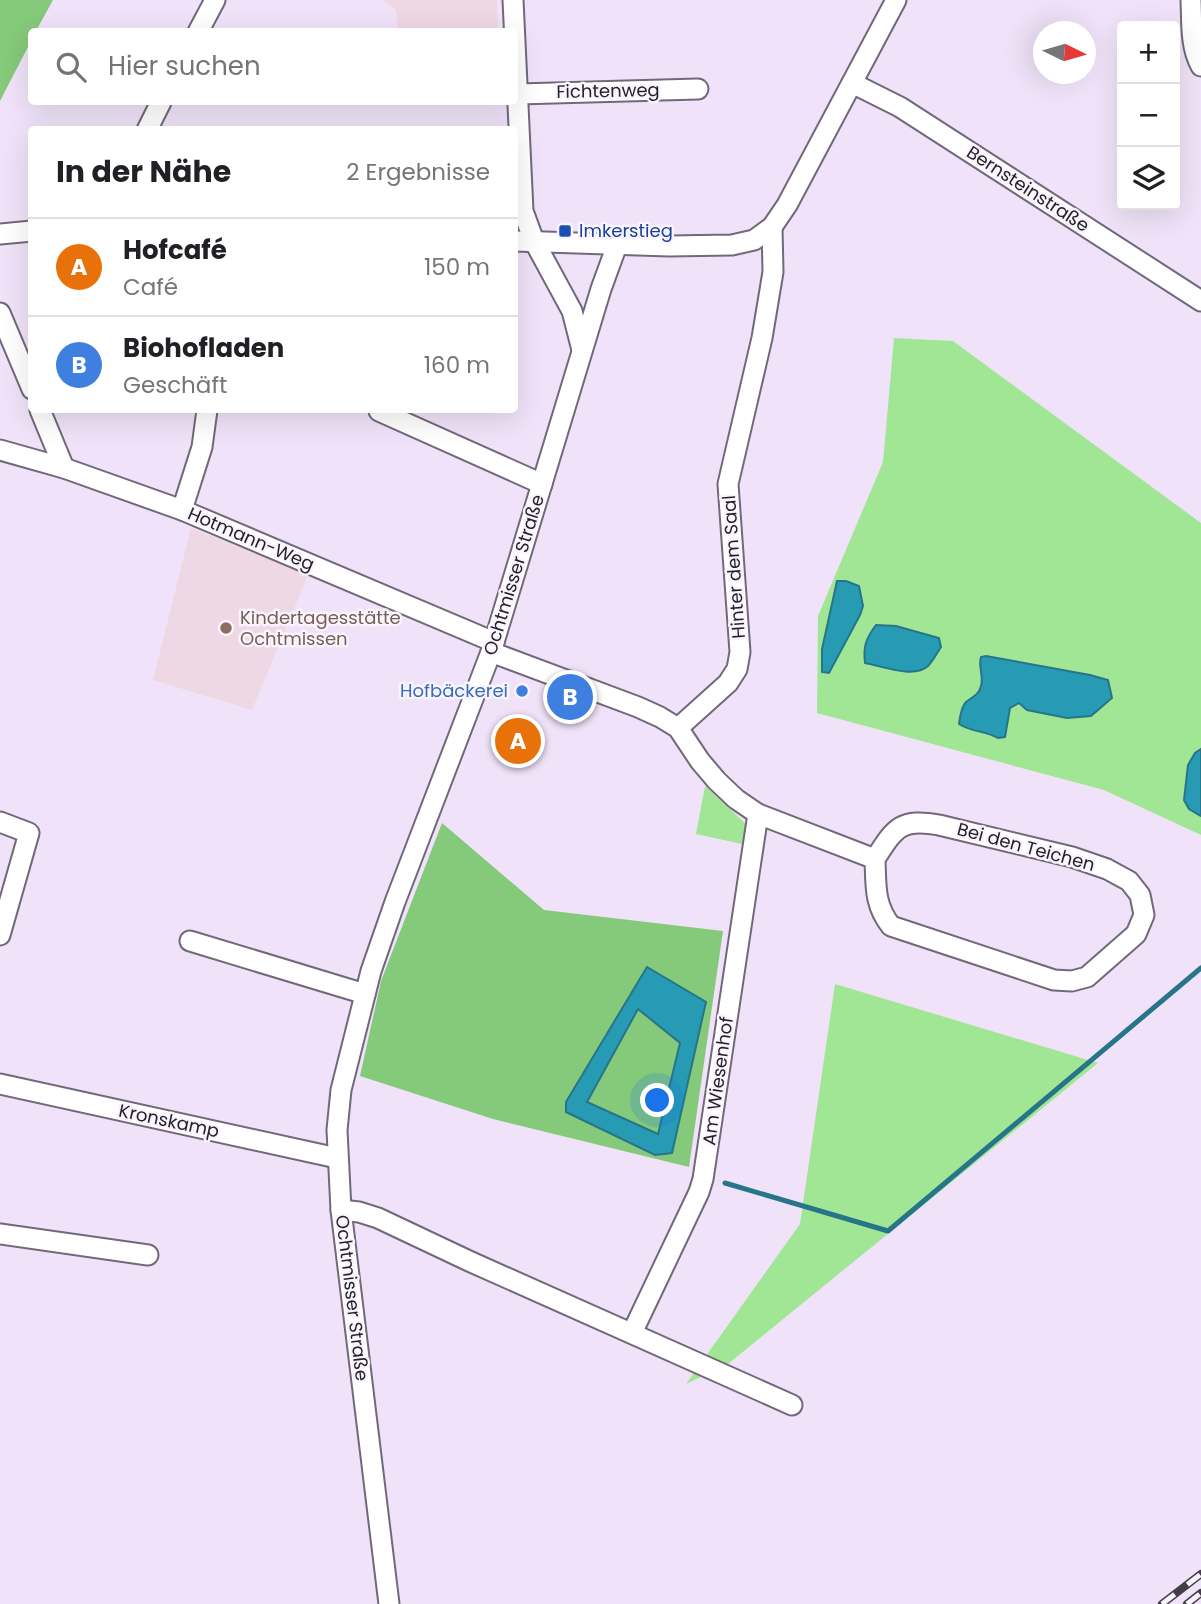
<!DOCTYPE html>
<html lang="de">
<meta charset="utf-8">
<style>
:root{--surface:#fff;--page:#f6f6f6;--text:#202124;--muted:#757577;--line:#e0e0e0;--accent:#167aa6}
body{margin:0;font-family:Poppins,sans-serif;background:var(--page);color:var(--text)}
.controls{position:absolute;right:21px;top:21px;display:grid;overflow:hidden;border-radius:7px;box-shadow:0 7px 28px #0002}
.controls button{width:63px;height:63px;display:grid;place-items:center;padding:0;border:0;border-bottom:2px solid var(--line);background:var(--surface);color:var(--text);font:35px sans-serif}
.compass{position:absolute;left:1033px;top:21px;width:63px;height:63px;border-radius:50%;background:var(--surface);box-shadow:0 7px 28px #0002;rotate:95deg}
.you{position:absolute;left:658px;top:1101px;width:24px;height:24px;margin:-18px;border:5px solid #fff;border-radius:50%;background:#1a73e8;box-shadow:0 0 0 10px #1a73e833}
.badge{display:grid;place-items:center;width:46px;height:46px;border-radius:50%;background:var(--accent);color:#fff;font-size:23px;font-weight:700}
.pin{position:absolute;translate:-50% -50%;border:4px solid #fff;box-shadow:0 2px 7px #0006}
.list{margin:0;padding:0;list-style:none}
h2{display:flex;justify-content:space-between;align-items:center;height:91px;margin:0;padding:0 28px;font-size:30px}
h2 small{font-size:23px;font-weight:400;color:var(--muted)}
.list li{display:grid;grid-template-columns:46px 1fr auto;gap:21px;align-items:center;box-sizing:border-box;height:98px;padding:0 28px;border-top:2px solid var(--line)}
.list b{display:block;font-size:26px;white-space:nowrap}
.list p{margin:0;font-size:23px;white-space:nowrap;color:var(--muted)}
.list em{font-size:23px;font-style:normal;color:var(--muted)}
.icon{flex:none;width:38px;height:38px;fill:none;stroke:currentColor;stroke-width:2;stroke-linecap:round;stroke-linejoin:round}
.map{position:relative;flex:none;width:1201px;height:1604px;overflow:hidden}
.search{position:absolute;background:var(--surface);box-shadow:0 7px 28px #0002;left:28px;top:28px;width:490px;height:77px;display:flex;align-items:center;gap:18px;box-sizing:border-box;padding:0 24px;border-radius:7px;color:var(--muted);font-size:26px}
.panel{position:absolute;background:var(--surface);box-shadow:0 7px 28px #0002;left:28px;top:126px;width:490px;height:287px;border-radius:7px}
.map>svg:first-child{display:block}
</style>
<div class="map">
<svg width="1201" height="1604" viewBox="0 0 1201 1604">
<rect width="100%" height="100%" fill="#f0e3f9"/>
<g fill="#eed8e4">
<path d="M 382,0 L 497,0 L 498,31 L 398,31 L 396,10 Z"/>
<path d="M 191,528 L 308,575 L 252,710 L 153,680 Z"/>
</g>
<g fill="#a1e695">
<path d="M 894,338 L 953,341 L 1201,523 L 1201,835 L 1104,790 L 817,713 L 818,616 L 883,462 Z"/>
<path d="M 705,786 L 747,825 L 742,844 L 696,834 Z"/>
<path d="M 835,984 L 1098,1063 L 728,1364 L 686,1384 L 800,1224 Z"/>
</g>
<g fill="#85c97a">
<path d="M 0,0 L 53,0 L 36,31 L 32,32 L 31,41 L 0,101 Z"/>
<path d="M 442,823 L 544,910 L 723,931 L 689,1167 L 493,1119 L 360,1076 L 381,981 Z"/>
</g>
<g fill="#279ab4" stroke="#267589" stroke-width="2" fill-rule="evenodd">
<path d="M 837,581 L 846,581 L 859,586 L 863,606 L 860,615 L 829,673 L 822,672 L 822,649 Z"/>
<path d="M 876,625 L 896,626 L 939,638 L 941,647 C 937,653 933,661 928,666 C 914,679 882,666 865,663 C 863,647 866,638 876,625 Z"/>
<path d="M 986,656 L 1090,675 L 1108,680 L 1112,698 L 1091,716 L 1067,718 L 1027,710 L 1019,703 L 1010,708 L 1005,737 L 998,738 C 986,731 971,732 959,724 C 960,717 961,707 966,702 C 972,697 979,695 981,686 C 984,676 978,667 981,657 Z"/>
<path d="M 1201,749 L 1201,816 L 1189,809 L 1184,800 L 1188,765 L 1195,753 Z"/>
<path d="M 647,967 L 706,1002 L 672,1153 L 655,1155 L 566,1112 L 566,1102 ZM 638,1009 L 680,1043 L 658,1134 L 587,1102 Z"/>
</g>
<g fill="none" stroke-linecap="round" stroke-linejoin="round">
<path stroke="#267589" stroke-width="5" d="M 725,1183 L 888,1231 L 1201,968"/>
<g stroke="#72687a" stroke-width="23">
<g id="street">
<path d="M 513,0 L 523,211 L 534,241 L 572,311 L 582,350"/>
<path d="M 1191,0 C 1192,21 1190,47 1201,66"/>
<path d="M 198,32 L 215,0"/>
<path d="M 852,83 L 900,107 L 1201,301"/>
<path d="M 518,94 L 698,89"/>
<path d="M 147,130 L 161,102"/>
<path d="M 0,234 L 32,231"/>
<path d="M 514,241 L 669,246 L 732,245 L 754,240 L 772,227 L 787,205 L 896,0"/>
<path d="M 0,313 L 32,389"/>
<path d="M 40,410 L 64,468 L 182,510 L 494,642"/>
<path d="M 379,411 L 542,484"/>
<path d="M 0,450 L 64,468"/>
<path d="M 182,510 L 202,447 L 207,410"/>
<path d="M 491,652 L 638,707 L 660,717 L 678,728 L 700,761 L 717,781 L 736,799 L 758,814 L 875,859 C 876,885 874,905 891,926 L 1054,980 L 1072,981 L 1087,977 L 1136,934 L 1144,915 L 1140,895 L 1129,881 L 1107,869 L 1072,857 L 939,825 C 900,818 895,828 875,859"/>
<path d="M 678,728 L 728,683 L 737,669 L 740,652 L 728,484 L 762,338 L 773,272 L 772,227"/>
<path d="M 0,822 L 29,833 L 0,935"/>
<path d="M 190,941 L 365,994"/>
<path d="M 0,1084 L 337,1158"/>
<path d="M 341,1210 L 359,1212 L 378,1218 L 469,1261 L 792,1405"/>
<path d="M 0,1234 L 148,1255"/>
<path d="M 632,1333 L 699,1192 L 703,1179 L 758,814"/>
<path d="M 389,1604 L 341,1210 L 337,1130 L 341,1090 L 371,971 L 395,902 L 491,652 L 601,289 L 617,245"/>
</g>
</g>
<use href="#street" stroke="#fff" stroke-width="19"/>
<g stroke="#423d46" stroke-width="8">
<g id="rail">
<path d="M 1162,1604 L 1201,1574"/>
<path d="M 1187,1604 L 1201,1593"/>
</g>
</g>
<use href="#rail" stroke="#f9f4fd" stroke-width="5" stroke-dasharray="16" stroke-linecap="butt"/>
</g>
<rect fill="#1a4fb4" stroke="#f9f4fd" stroke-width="2.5" x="558" y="224" width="14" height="14" rx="3.5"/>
<circle fill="#8d6e63" stroke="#f9f4fd" stroke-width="2.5" cx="226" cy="628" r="7"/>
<circle fill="#3f7fe0" stroke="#f9f4fd" stroke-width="2.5" cx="522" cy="691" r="7"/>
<g text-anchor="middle" stroke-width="5" stroke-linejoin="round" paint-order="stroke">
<g font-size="18" fill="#231f26" stroke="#f9f4fd">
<text transform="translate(608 91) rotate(-1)" y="6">Fichtenweg</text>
<text transform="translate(1028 189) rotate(33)" y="6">Bernsteinstraße</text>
<text transform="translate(251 539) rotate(23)" y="6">Hotmann-Weg</text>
<text transform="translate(734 567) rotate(-94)" y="6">Hinter dem Saal</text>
<text transform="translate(514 575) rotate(-73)" y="6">Ochtmisser Straße</text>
<text transform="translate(1026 847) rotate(15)" y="6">Bei den Teichen</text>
<text transform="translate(718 1081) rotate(-82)" y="6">Am Wiesenhof</text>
<text transform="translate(169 1121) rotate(12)" y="6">Kronskamp</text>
<text transform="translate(352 1298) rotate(83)" y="6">Ochtmisser Straße</text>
</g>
<g font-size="18" fill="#164399" stroke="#f9f4fd" text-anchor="start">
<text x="579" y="237">Imkerstieg</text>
</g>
<g font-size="18" fill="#785e54" stroke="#f9f4fd" text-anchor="start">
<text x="240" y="624">Kindertagesstätte<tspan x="240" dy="21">Ochtmissen</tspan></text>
</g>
<g font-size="18" fill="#366cbe" stroke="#f9f4fd" text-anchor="end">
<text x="508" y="697">Hofbäckerei</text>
</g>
</g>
</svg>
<div class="controls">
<button>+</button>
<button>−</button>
<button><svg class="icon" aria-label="layers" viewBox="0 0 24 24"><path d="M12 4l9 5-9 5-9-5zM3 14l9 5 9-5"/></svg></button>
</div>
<svg class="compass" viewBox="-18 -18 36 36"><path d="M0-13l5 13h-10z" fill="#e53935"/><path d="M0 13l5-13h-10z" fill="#757577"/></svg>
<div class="you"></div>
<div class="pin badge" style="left:518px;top:741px;background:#e8710a">A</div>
<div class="pin badge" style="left:570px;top:697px;background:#3f7fe0">B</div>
<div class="search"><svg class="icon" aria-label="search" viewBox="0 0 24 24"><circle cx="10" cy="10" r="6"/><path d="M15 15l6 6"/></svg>Hier suchen</div>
<section class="panel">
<h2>In der Nähe<small>2 Ergebnisse</small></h2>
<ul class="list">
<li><span class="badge" style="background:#e8710a">A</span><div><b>Hofcafé</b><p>Café</p></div><em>150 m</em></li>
<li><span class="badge" style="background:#3f7fe0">B</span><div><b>Biohofladen</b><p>Geschäft</p></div><em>160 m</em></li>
</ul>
</section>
</div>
